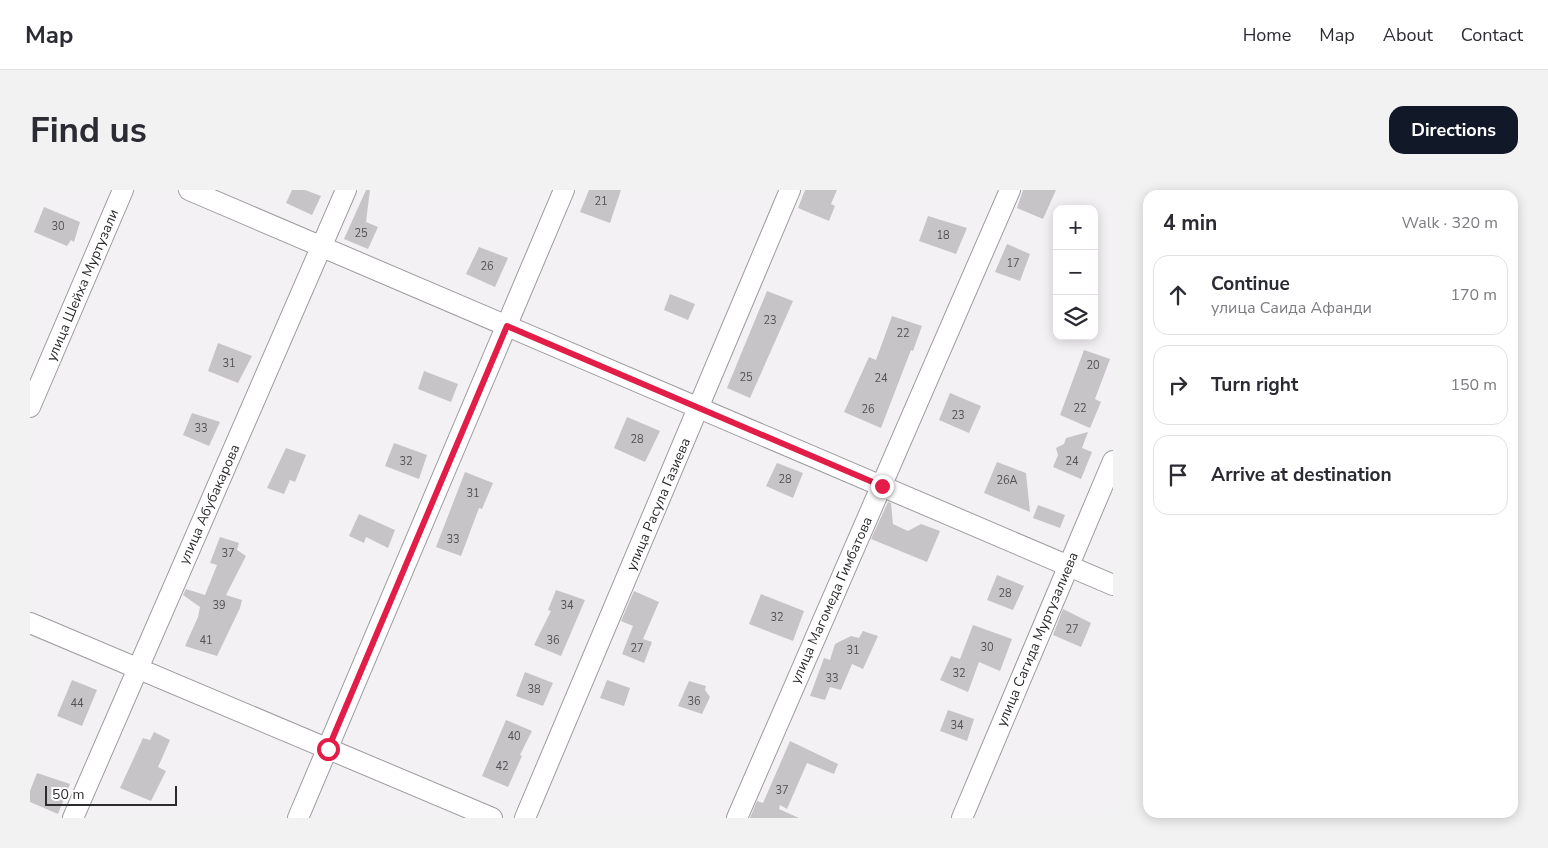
<!DOCTYPE html>
<meta charset="utf-8">
<style>
:root{--surface:#fff;--page:#f2f2f3;--text:#2b2b33;--muted:#7c7c81;--line:#e1e1e2;--accent:#111827}
body{margin:0;font-family:"Nunito Sans",sans-serif;background:var(--page);color:var(--text)}
.controls{position:absolute;right:15px;top:15px;display:grid;overflow:hidden;border-radius:10px;box-shadow:0 2px 12px #0003}
.controls button{width:45px;height:45px;display:grid;place-items:center;padding:0;border:0;border-bottom:1px solid var(--line);background:var(--surface);color:var(--text);font:25px sans-serif}
.scale{position:absolute;left:15px;bottom:12px;width:132px;box-sizing:border-box;padding-left:5px;border:2px solid #2c2b2d;border-top:0;font-size:14px;line-height:18px;white-space:nowrap;color:#2c2b2d;-webkit-text-stroke:4px #fff;paint-order:stroke}
.stop{position:absolute;width:15px;height:15px;margin:-11px;border:4px solid #e11d48;border-radius:50%;background:#fff}
.stop.end{background:#e11d48;border-color:#fff;box-shadow:0 1px 5px #0008}
.list{margin:0;padding:0;list-style:none}
h2{display:flex;justify-content:space-between;align-items:center;height:65px;margin:0;padding:0 20px;font-size:21px}
h2 small{font-size:16px;font-weight:400;color:var(--muted)}
.list li{display:grid;grid-template-columns:32px 1fr auto;gap:15px;align-items:center;box-sizing:border-box;height:80px;margin:0 10px 10px;padding:0 10px;border:1px solid var(--line);border-radius:15px}
.list b{display:block;font-size:19px;white-space:nowrap}
.list p{margin:0;font-size:16px;white-space:nowrap;color:var(--muted)}
.list em{font-size:16px;font-style:normal;color:var(--muted)}
.icon{flex:none;width:28px;height:28px;fill:none;stroke:currentColor;stroke-width:2;stroke-linecap:round;stroke-linejoin:round}
.map{position:relative;flex:none;width:1083px;height:628px;overflow:hidden;border-radius:15px}
header{display:flex;align-items:center;gap:30px;box-sizing:border-box;height:70px;padding:0 25px;background:var(--surface);border-bottom:1px solid var(--line)}
header strong{font-size:24px}
nav{display:flex;gap:28px;margin-inline-start:auto;font-size:18px}
.intro{display:flex;align-items:center;justify-content:space-between;box-sizing:border-box;height:120px;padding:0 30px}
h1{margin:0;font-size:35px}
.button{padding:12px 22px;border-radius:15px;background:var(--accent);color:#fff;font-size:18px;font-weight:700}
main{display:flex;gap:30px;padding:0 30px}
aside{flex:1;background:var(--surface);border-radius:15px;box-shadow:0 2px 12px #0003}
.map>svg:first-child{display:block}
</style>
<header>
<strong>Map</strong>
<nav><a>Home</a><a>Map</a><a>About</a><a>Contact</a></nav>
</header>
<div class="intro"><h1>Find us</h1><a class="button">Directions</a></div>
<main>
<div class="map">
<svg width="1083" height="628" viewBox="0 0 1083 628">
<rect width="100%" height="100%" fill="#f4f1f5"/>
<g fill="#c7c4c8">
<path d="M 262,0 L 275,0 L 291,6 L 282,25 L 256,13 Z"/>
<path d="M 336,0 L 340,0 L 336,32 L 348,37 L 338,59 L 314,49 Z"/>
<path d="M 559,0 L 591,0 L 580,33 L 550,22 Z"/>
<path d="M 775,0 L 807,0 L 801,14 L 805,16 L 799,31 L 768,18 Z"/>
<path d="M 993,0 L 1026,0 L 1013,29 L 987,18 Z"/>
<path d="M 14,17 L 50,32 L 44,52 L 41,50 L 37,56 L 4,42 Z"/>
<path d="M 898,26 L 937,38 L 926,64 L 889,51 Z"/>
<path d="M 977,54 L 1000,64 L 990,91 L 965,82 Z"/>
<path d="M 449,57 L 478,68 L 465,97 L 436,84 Z"/>
<path d="M 737,101 L 763,111 L 720,208 L 697,198 Z"/>
<path d="M 640,104 L 665,114 L 658,130 L 634,120 Z"/>
<path d="M 862,126 L 892,136 L 883,161 L 881,160 L 851,238 L 814,222 L 839,167 L 846,170 Z"/>
<path d="M 188,153 L 222,166 L 208,193 L 178,181 Z"/>
<path d="M 1054,160 L 1080,169 L 1065,209 L 1071,212 L 1060,238 L 1030,225 Z"/>
<path d="M 394,181 L 428,194 L 421,212 L 388,199 Z"/>
<path d="M 920,203 L 951,216 L 939,243 L 909,230 Z"/>
<path d="M 162,223 L 190,232 L 179,256 L 153,245 Z"/>
<path d="M 597,227 L 630,241 L 615,272 L 584,258 Z"/>
<path d="M 1058,242 L 1052,258 L 1062,262 L 1051,289 L 1023,277 L 1028,265 L 1026,258 L 1034,254 L 1036,248 Z"/>
<path d="M 364,253 L 397,265 L 389,289 L 355,276 Z"/>
<path d="M 256,258 L 276,265 L 265,292 L 260,290 L 254,304 L 237,298 Z"/>
<path d="M 967,272 L 996,283 L 1000,322 L 954,303 Z"/>
<path d="M 747,273 L 773,283 L 763,308 L 736,296 Z"/>
<path d="M 435,282 L 463,293 L 452,319 L 449,318 L 431,366 L 406,357 Z"/>
<path d="M 858,312 L 861,313 L 863,334 L 878,341 L 891,334 L 910,341 L 897,372 L 841,349 Z"/>
<path d="M 1008,315 L 1035,325 L 1030,338 L 1003,328 Z"/>
<path d="M 329,324 L 365,340 L 358,358 L 336,347 L 334,353 L 319,346 Z"/>
<path d="M 190,347 L 209,353 L 207,360 L 216,366 L 196,405 L 212,410 L 210,418 L 187,466 L 155,456 L 168,427 L 170,417 L 153,405 L 156,399 L 175,405 L 187,375 L 180,373 Z"/>
<path d="M 967,385 L 994,396 L 983,420 L 957,410 Z"/>
<path d="M 526,400 L 555,410 L 531,466 L 504,455 L 521,421 L 518,420 Z"/>
<path d="M 604,401 L 629,412 L 613,449 L 622,452 L 614,473 L 592,464 L 603,436 L 591,431 Z"/>
<path d="M 731,404 L 774,421 L 763,451 L 719,434 Z"/>
<path d="M 1033,419 L 1061,433 L 1051,457 L 1023,445 Z"/>
<path d="M 943,435 L 982,449 L 970,481 L 949,472 L 938,502 L 910,490 L 921,466 L 930,469 Z"/>
<path d="M 833,441 L 848,446 L 833,479 L 822,474 L 811,500 L 800,497 L 795,510 L 780,506 L 794,468 L 800,470 L 805,454 L 821,446 L 829,448 Z"/>
<path d="M 495,482 L 523,493 L 513,516 L 486,506 Z"/>
<path d="M 42,490 L 67,500 L 52,536 L 27,526 Z"/>
<path d="M 577,490 L 600,498 L 594,516 L 570,508 Z"/>
<path d="M 659,491 L 676,496 L 675,500 L 680,507 L 672,524 L 648,516 Z"/>
<path d="M 918,520 L 944,529 L 937,551 L 910,541 Z"/>
<path d="M 476,530 L 502,541 L 490,565 L 492,566 L 478,597 L 452,586 Z"/>
<path d="M 124,542 L 140,550 L 128,577 L 136,581 L 121,611 L 90,598 L 113,548 L 120,550 Z"/>
<path d="M 760,551 L 808,574 L 804,584 L 777,573 L 757,619 L 750,615 L 749,619 L 769,628 L 720,628 L 727,611 L 733,613 Z"/>
<path d="M 7,583 L 40,594 L 28,624 L 0,612 L 0,601 Z"/>
</g>
<g fill="none" stroke-linecap="round" stroke-linejoin="round">
<g stroke="#9e9b9f" stroke-width="22">
<g id="minor">
<path d="M 159,0 L 1083,395"/>
<path d="M 0,217 L 93,0"/>
<path d="M 0,433 L 462,628"/>
<path d="M 43,628 L 316,0"/>
<path d="M 268,628 L 534,0"/>
<path d="M 495,628 L 760,0"/>
<path d="M 707,628 L 980,0"/>
<path d="M 932,628 L 1083,271"/>
</g>
</g>
<use href="#minor" stroke="#fff" stroke-width="20"/>
</g>
<g fill="none" stroke-linecap="round" stroke-linejoin="round">
<path stroke="#e11d48" stroke-width="6" d="M 298,559 L 477,136 L 852,296"/>
</g>
<g text-anchor="middle" stroke-width="4" stroke-linejoin="round" paint-order="stroke">
<g font-size="11" fill="#535154">
<text x="571" y="15">21</text>
<text x="28" y="40">30</text>
<text x="331" y="47">25</text>
<text x="913" y="49">18</text>
<text x="983" y="77">17</text>
<text x="457" y="80">26</text>
<text x="740" y="134">23</text>
<text x="873" y="147">22</text>
<text x="199" y="177">31</text>
<text x="1063" y="179">20</text>
<text x="716" y="191">25</text>
<text x="851" y="192">24</text>
<text x="1050" y="222">22</text>
<text x="838" y="223">26</text>
<text x="928" y="229">23</text>
<text x="171" y="242">33</text>
<text x="607" y="253">28</text>
<text x="376" y="275">32</text>
<text x="1042" y="275">24</text>
<text x="755" y="293">28</text>
<text x="977" y="294">26А</text>
<text x="443" y="307">31</text>
<text x="423" y="353">33</text>
<text x="198" y="367">37</text>
<text x="975" y="407">28</text>
<text x="189" y="419">39</text>
<text x="537" y="419">34</text>
<text x="747" y="431">32</text>
<text x="1042" y="443">27</text>
<text x="176" y="454">41</text>
<text x="523" y="454">36</text>
<text x="957" y="461">30</text>
<text x="607" y="462">27</text>
<text x="823" y="464">31</text>
<text x="929" y="487">32</text>
<text x="802" y="492">33</text>
<text x="504" y="503">38</text>
<text x="664" y="515">36</text>
<text x="47" y="517">44</text>
<text x="927" y="539">34</text>
<text x="484" y="550">40</text>
<text x="472" y="580">42</text>
<text x="752" y="604">37</text>
</g>
<g font-size="14" fill="#2c2b2d" stroke="#fff">
<text transform="translate(52 95) rotate(-67)" y="5">улица Шейха Муртузали</text>
<text transform="translate(179 314) rotate(-66)" y="5">улица Абубакарова</text>
<text transform="translate(628 314) rotate(-67)" y="5">улица Расула Газиева</text>
<text transform="translate(801 410) rotate(-66)" y="5">улица Магомеда Гимбатова</text>
<text transform="translate(1007 449) rotate(-67)" y="5">улица Сагида Муртузалиева</text>
</g>
</g>
</svg>
<div class="controls">
<button>+</button>
<button>−</button>
<button><svg class="icon" aria-label="layers" viewBox="0 0 24 24"><path d="M12 4l9 5-9 5-9-5zM3 14l9 5 9-5"/></svg></button>
</div>
<div class="scale">50 m</div>
<div class="stop" style="left:298px;top:559px"></div>
<div class="stop end" style="left:852px;top:296px"></div>
</div>
<aside>
<h2>4 min<small>Walk · 320 m</small></h2>
<ul class="list">
<li><svg class="icon" aria-label="ahead" viewBox="0 0 24 24"><path d="M12 20V5M6 11l6-6 6 6"/></svg><div><b>Continue</b><p>улица Саида Афанди</p></div><em>170 m</em></li>
<li><svg class="icon" aria-label="right" viewBox="0 0 24 24"><path d="M7 20v-9h11M14 6l5 5-5 5"/></svg><div><b>Turn right</b></div><em>150 m</em></li>
<li><svg class="icon" aria-label="arrive" viewBox="0 0 24 24"><path d="M6 21V4h12l-3 4 3 4H6"/></svg><div><b>Arrive at destination</b></div></li>
</ul>
</aside>
</main>
